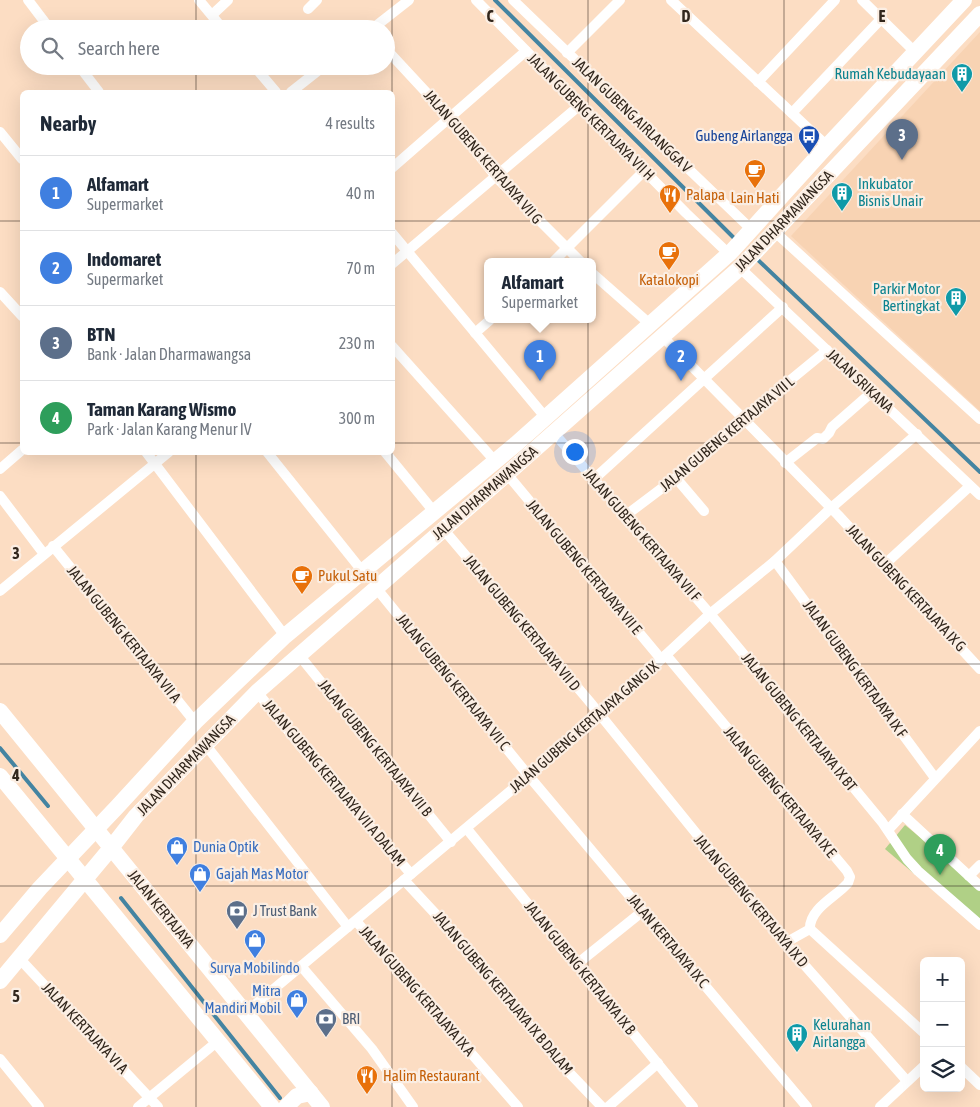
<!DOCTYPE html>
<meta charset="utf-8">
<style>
:root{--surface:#fff;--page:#f6f6f7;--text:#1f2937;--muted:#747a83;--line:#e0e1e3;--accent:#0f766e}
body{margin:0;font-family:"Asap Condensed",sans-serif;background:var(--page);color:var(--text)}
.controls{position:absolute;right:15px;bottom:15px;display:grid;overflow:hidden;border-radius:8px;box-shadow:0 5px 20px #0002}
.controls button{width:45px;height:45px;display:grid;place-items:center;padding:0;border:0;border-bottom:1px solid var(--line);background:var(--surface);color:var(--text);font:25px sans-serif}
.you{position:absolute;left:574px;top:451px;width:18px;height:18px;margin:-12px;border:4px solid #fff;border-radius:50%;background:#1a73e8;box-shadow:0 0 0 8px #1a73e833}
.badge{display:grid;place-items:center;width:32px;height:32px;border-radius:50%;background:var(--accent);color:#fff;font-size:16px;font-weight:700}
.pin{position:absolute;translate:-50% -41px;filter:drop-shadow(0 1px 2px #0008)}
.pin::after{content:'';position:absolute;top:26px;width:18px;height:15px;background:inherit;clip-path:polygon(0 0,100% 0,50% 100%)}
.popup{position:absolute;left:484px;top:258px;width:112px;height:65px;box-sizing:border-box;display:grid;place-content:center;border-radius:8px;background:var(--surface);filter:drop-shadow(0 1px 4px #0005);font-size:16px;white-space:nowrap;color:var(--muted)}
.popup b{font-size:19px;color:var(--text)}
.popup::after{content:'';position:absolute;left:50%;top:100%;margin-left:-10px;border:10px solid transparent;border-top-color:var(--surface)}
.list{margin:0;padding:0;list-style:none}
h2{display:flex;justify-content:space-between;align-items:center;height:65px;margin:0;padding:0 20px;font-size:21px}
h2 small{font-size:16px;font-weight:400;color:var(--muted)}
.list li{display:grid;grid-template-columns:32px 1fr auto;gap:15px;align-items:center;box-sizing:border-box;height:75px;padding:0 20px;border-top:1px solid var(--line)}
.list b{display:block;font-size:19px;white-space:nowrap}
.list p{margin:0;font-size:16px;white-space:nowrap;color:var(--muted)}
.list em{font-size:16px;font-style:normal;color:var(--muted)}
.icon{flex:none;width:28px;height:28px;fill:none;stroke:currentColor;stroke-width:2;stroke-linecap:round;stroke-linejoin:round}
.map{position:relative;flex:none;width:980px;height:1107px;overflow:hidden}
.search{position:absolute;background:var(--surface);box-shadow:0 5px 20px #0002;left:20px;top:20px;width:375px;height:55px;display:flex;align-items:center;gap:12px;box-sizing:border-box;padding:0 18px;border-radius:28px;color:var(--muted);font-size:19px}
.panel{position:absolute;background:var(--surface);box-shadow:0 5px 20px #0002;left:20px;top:90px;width:375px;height:365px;border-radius:8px}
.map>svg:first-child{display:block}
</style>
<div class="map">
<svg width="980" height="1107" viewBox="0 0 980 1107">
<rect width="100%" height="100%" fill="#fcddc3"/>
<path fill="#f8d3b3" d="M 980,32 L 980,411 L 791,236 Z"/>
<path fill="#b0d086" d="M 905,825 L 948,860 L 980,890 L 980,930 L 885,849 Z"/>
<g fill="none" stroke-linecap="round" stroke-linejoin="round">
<g stroke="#4484a1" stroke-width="4">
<path d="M 495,0 L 736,240"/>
<path d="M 756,258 L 980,472"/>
<path d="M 0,748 L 48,806"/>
<path d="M 121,898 L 280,1098"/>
</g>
<g stroke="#fff" stroke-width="10">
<path d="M 28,0 L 50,29"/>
<path d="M 199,0 L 223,29"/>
<path d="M 476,0 L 686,213 L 729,254"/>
<path d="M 513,0 L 752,230"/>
<path d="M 671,0 L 827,146"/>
<path d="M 862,0 L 915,52"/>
<path d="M 308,9 L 317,0"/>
<path d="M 212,15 L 228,0"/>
<path d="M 372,29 L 409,0"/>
<path d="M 386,49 L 450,118 L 496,177 L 581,262"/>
<path d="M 567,53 L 620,0"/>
<path d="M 79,66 L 99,92"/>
<path d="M 254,66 L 276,92"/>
<path d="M 758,82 L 835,0"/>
<path d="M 291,92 L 324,66"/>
<path d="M 792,113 L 881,19"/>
<path d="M 0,132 L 22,159"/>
<path d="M 392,168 L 526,51"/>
<path d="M 775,232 L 980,419"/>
<path d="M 392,233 L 546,418"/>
<path d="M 553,262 L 644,171"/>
<path d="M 392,264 L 580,105"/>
<path d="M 740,268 L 980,495"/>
<path d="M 592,273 L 651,325"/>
<path d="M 0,292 L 22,316"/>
<path d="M 475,333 L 490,320"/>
<path d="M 663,337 L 838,515 L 980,669"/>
<path d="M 392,346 L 495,461"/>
<path d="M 554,433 L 717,622 L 882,822 L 907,859 L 918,871 L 980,925"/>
<path d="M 146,452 L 285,636"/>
<path d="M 267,452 L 363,572"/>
<path d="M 385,452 L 435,513"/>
<path d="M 785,463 L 817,438 L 823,439 L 829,433 L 832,427 L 872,392"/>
<path d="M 0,469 L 22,450"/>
<path d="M 507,474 L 661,659"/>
<path d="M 676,478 L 704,511"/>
<path d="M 594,479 L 783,307"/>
<path d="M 0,496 L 44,554"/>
<path d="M 625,516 L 694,464 L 719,442 L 743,419 L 827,350"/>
<path d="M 444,530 L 589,701 L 785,943 L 907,1081"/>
<path d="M 53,546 L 195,722"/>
<path d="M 775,561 L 935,778"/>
<path d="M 884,565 L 970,486"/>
<path d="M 377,589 L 528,775 L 807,1107"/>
<path d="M 0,591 L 169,452"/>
<path d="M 299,655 L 451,842"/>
<path d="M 666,655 L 847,871 L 850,877 L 848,883 L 844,887 C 833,898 809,910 810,929"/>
<path d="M 257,692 L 308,755 L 411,874"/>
<path d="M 205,744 L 348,927"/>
<path d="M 902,814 L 980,886"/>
<path d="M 467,829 L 693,1107"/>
<path d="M 888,830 L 980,731"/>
<path d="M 969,876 L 980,865"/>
<path d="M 404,880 L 456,936 L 561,1064 L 602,1107"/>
<path d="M 356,921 L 518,1107"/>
<path d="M 810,929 L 924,1033"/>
<path d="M 785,943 L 810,929"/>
<path d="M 19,958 L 158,1107"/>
<path d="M 577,964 L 643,911"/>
<path d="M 301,966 L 372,1049 L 413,1107"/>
<path d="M 245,1013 L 600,716 L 710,614 L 775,561 L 831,508 L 917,434"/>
<path d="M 0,1059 L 39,1107"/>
<path d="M 961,1067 L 980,1085"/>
<path d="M 138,1107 L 218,1041"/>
<path d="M 608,1107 L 658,1063"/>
<path d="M 880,1107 L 924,1066"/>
</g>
<g stroke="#fff" stroke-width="16">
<path d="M 0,711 L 322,1107"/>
<path d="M 0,776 L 272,1107"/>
<path d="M 0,935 L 40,888 L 117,807 L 195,722 L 285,636 L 516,444 L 731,252 L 827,146 L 964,0"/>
<path d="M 0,981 L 111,848 L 136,816 L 257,692 L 507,474 L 743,265 L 980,14"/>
<path d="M 286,1107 L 297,1096 L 311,1093"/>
</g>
</g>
<path fill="none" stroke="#32271d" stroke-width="1" stroke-opacity="0.55" d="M 196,0 L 196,29M 392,0 L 392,92M 588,0 L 588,1107M 784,0 L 784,1107M 196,66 L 196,92M 0,221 L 22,221M 392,221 L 980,221M 0,443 L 22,443M 392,443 L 980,443M 196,452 L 196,1107M 392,452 L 392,1107M 0,664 L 980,664M 0,886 L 980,886"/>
<defs>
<g id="building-pin" transform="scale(1.125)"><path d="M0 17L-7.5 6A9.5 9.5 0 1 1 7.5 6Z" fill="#0f9aa8" stroke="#fbeee3"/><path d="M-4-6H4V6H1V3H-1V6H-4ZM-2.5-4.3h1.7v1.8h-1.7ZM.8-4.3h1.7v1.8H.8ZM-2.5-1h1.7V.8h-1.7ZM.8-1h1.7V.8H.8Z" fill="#fff"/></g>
<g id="bus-pin" transform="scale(1.125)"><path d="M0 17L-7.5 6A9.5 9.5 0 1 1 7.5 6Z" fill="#1a4fb4" stroke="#fbeee3"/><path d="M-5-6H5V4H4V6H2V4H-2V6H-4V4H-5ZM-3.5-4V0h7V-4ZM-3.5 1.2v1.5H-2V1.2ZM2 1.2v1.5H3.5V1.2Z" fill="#fff"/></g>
<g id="cafe-pin" transform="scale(1.125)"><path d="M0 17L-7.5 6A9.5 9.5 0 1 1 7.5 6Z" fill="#e8710a" stroke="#fbeee3"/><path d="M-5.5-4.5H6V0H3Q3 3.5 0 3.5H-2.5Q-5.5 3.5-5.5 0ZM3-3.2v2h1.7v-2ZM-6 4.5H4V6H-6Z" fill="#fff"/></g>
<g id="restaurant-pin" transform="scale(1.125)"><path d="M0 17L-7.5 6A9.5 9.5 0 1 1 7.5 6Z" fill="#e8710a" stroke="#fbeee3"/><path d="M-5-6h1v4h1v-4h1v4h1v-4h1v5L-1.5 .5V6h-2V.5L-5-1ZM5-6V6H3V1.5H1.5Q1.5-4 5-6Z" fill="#fff"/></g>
<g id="shop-pin" transform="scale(1.125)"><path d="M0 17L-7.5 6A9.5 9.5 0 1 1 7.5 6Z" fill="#3f7fe0" stroke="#fbeee3"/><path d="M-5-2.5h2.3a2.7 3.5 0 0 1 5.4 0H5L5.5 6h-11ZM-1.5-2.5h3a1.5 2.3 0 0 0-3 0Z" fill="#fff"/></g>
<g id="bank-pin" transform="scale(1.125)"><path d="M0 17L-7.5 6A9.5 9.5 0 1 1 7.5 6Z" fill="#5c6f8a" stroke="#fbeee3"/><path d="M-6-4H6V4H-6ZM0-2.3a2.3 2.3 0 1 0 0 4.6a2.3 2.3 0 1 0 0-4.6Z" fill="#fff"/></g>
</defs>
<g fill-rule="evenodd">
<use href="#building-pin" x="962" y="74"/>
<use href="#bus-pin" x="809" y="136"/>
<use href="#cafe-pin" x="755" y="170"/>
<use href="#building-pin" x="842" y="193"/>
<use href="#restaurant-pin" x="670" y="195"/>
<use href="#cafe-pin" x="669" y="252"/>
<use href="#building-pin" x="956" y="298"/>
<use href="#cafe-pin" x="302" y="576"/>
<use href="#shop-pin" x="177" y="847"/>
<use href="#shop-pin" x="200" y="874"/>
<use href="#bank-pin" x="237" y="911"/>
<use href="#shop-pin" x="255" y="940"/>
<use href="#shop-pin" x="297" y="1000"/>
<use href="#bank-pin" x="326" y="1019"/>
<use href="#building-pin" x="797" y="1034"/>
<use href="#restaurant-pin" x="367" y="1076"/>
</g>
<g text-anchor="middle" stroke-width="4.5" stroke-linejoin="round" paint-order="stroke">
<g font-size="15" fill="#0d838f" stroke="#fbeee3" text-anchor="end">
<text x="946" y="79">Rumah Kebudayaan</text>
<text x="858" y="189" text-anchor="start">Inkubator<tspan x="858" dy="17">Bisnis Unair</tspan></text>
<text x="940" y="294">Parkir Motor<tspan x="940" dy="17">Bertingkat</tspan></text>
<text x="813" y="1030" text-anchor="start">Kelurahan<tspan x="813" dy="17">Airlangga</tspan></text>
</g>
<g font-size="15" fill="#32271d" stroke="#fbeee3">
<text transform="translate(632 115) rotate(44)" y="5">JALAN GUBENG AIRLANGGA V</text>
<text transform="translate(591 117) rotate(45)" y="5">JALAN GUBENG KERTAJAYA VII H</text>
<text transform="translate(483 157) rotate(49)" y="5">JALAN GUBENG KERTAJAYA VII G</text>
<text transform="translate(784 221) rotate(-46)" y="5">JALAN DHARMAWANGSA</text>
<text transform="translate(860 381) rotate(43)" y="5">JALAN SRIKANA</text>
<text transform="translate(727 434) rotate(-40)" y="5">JALAN GUBENG KERTAJAYA VII L</text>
<text transform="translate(485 493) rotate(-41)" y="5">JALAN DHARMAWANGSA</text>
<text transform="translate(642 535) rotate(49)" y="5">JALAN GUBENG KERTAJAYA VII F</text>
<text transform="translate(584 567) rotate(50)" y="5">JALAN GUBENG KERTAJAYA VII E</text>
<text transform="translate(906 588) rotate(47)" y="5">JALAN GUBENG KERTAJAYA IX G</text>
<text transform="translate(522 623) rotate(50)" y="5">JALAN GUBENG KERTAJAYA VII D</text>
<text transform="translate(124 634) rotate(51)" y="5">JALAN GUBENG KERTAJAYA VII A</text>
<text transform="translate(855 669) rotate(54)" y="5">JALAN GUBENG KERTAJAYA IX F</text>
<text transform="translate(453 682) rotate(51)" y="5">JALAN GUBENG KERTAJAYA VII C</text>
<text transform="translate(799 722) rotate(51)" y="5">JALAN GUBENG KERTAJAYA IX BT</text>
<text transform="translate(584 727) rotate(-41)" y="5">JALAN GUBENG KERTAJAYA GANG IX</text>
<text transform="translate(375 748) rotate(51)" y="5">JALAN GUBENG KERTAJAYA VII B</text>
<text transform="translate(186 765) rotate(-46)" y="5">JALAN DHARMAWANGSA</text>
<text transform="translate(334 783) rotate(50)" y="5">JALAN GUBENG KERTAJAYA VII A DALAM</text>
<text transform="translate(780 792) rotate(50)" y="5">JALAN GUBENG KERTAJAYA IX E</text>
<text transform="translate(751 901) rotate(50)" y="5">JALAN GUBENG KERTAJAYA IX D</text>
<text transform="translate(161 909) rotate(51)" y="5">JALAN KERTAJAYA</text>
<text transform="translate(668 941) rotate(50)" y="5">JALAN KERTAJAYA IX C</text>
<text transform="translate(580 968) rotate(51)" y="5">JALAN GUBENG KERTAJAYA IX B</text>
<text transform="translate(417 991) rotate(49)" y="5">JALAN GUBENG KERTAJAYA IX A</text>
<text transform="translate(503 993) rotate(50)" y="5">JALAN GUBENG KERTAJAYA IX B DALAM</text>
<text transform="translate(85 1028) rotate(47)" y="5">JALAN KERTAJAYA VI A</text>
</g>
<g font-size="15" fill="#164399" stroke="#fbeee3" text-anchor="end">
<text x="793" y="141">Gubeng Airlangga</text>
</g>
<g font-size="15" fill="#c56008" stroke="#fbeee3" text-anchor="start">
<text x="686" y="200">Palapa</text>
<text x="755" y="203" text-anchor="middle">Lain Hati</text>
<text x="669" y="285" text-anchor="middle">Katalokopi</text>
<text x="318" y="581">Pukul Satu</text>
<text x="383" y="1081">Halim Restaurant</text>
</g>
<g font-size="15" fill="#366cbe" stroke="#fbeee3" text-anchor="start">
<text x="193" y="852">Dunia Optik</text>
<text x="216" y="879">Gajah Mas Motor</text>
<text x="255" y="973" text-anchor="middle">Surya Mobilindo</text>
<text x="281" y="996" text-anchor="end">Mitra<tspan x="281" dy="17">Mandiri Mobil</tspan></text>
</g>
<g font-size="15" fill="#4e5e75" stroke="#fbeee3" text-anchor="start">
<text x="253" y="916">J Trust Bank</text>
<text x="342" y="1024">BRI</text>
</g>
</g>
<g font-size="16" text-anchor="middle" font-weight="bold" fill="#32271d" stroke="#fbeee3" stroke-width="4.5" stroke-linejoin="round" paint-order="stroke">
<text x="490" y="22">C</text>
<text x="686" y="22">D</text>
<text x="882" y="22">E</text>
<text x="16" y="559">3</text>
<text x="16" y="781">4</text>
<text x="16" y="1002">5</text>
</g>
</svg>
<div class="controls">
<button>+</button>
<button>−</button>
<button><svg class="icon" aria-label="layers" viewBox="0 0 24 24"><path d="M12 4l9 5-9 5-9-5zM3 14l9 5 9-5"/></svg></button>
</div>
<div class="you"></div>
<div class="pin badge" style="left:540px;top:381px;background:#3f7fe0">1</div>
<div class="popup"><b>Alfamart</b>Supermarket</div>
<div class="pin badge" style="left:681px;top:381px;background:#3f7fe0">2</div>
<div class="pin badge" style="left:902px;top:160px;background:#5c6f8a">3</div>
<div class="pin badge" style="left:940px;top:875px;background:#2e9e5b">4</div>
<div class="search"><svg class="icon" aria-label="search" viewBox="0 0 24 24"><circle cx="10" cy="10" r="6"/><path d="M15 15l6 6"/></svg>Search here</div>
<section class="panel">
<h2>Nearby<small>4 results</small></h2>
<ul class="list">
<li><span class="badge" style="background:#3f7fe0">1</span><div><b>Alfamart</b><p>Supermarket</p></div><em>40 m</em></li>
<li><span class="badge" style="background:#3f7fe0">2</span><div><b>Indomaret</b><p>Supermarket</p></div><em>70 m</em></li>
<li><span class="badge" style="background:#5c6f8a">3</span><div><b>BTN</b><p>Bank · Jalan Dharmawangsa</p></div><em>230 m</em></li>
<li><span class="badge" style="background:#2e9e5b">4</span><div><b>Taman Karang Wismo</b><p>Park · Jalan Karang Menur IV</p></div><em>300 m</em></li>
</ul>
</section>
</div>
